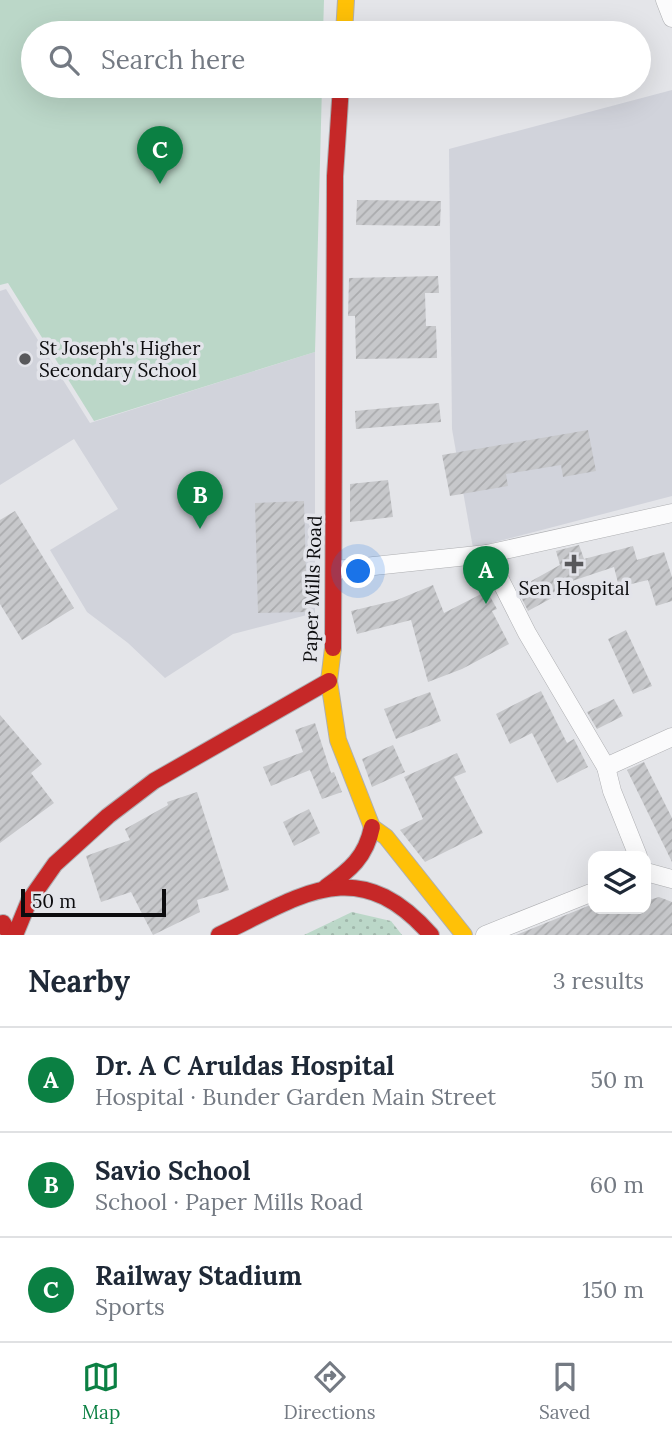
<!DOCTYPE html>
<meta charset="utf-8">
<style>
:root{--surface:#fff;--page:#f2f2f3;--text:#1f2937;--muted:#747a83;--line:#e0e1e3;--accent:#0b8043}
body{margin:0;font-family:Lora,serif;background:var(--page);color:var(--text)}
.controls{position:absolute;right:21px;bottom:21px;display:grid;overflow:hidden;border-radius:14px;box-shadow:0 7px 28px #0002}
.controls button{width:63px;height:63px;display:grid;place-items:center;padding:0;border:0;border-bottom:2px solid var(--line);background:var(--surface);color:var(--text);font:35px sans-serif}
.scale{position:absolute;left:21px;bottom:18px;width:145px;box-sizing:border-box;padding-left:7px;border:4px solid #0c0c0e;border-top:0;font-size:19px;line-height:24px;white-space:nowrap;color:#0c0c0e;-webkit-text-stroke:5px #e3e4ea;paint-order:stroke}
.you{position:absolute;left:359px;top:572px;width:24px;height:24px;margin:-18px;border:5px solid #fff;border-radius:50%;background:#1a73e8;box-shadow:0 0 0 10px #1a73e833}
.badge{display:grid;place-items:center;width:46px;height:46px;border-radius:50%;background:var(--accent);color:#fff;font-size:23px;font-weight:700}
.pin{position:absolute;translate:-50% -58px;filter:drop-shadow(0 2px 4px #0008)}
.pin::after{content:'';position:absolute;top:37px;width:24px;height:21px;background:inherit;clip-path:polygon(0 0,100% 0,50% 100%)}
.list{margin:0;padding:0;list-style:none}
h2{display:flex;justify-content:space-between;align-items:center;height:91px;margin:0;padding:0 28px;font-size:30px}
h2 small{font-size:23px;font-weight:400;color:var(--muted)}
.list li{display:grid;grid-template-columns:46px 1fr auto;gap:21px;align-items:center;box-sizing:border-box;height:105px;padding:0 28px;border-top:2px solid var(--line)}
.list b{display:block;font-size:26px;white-space:nowrap}
.list p{margin:0;font-size:23px;white-space:nowrap;color:var(--muted)}
.list em{font-size:23px;font-style:normal;color:var(--muted)}
.icon{flex:none;width:38px;height:38px;fill:none;stroke:currentColor;stroke-width:2;stroke-linecap:round;stroke-linejoin:round}
.map{position:relative;flex:none;width:672px;height:935px;overflow:hidden}
.search{position:absolute;background:var(--surface);box-shadow:0 7px 28px #0002;left:21px;right:21px;top:21px;height:77px;display:flex;align-items:center;gap:18px;box-sizing:border-box;padding:0 24px;border-radius:38px;color:var(--muted);font-size:26px}
.sheet{height:406px;background:var(--surface)}
nav{display:flex;justify-content:space-around;align-items:center;box-sizing:border-box;height:98px;border-top:2px solid var(--line);background:var(--surface);font-size:19px;color:var(--muted)}
nav a{display:grid;justify-items:center;gap:4px}
nav .on{color:var(--accent)}
.map>svg:first-child{display:block}
</style>
<div class="map">
<svg width="672" height="935" viewBox="0 0 672 935">
<defs>
<pattern id="park-dots" width="8" height="8" patternUnits="userSpaceOnUse" patternTransform="scale(1.75)"><rect width="8" height="8" fill="#bbd7c8"/><path d="M2 2h.1M6 6h.1" fill="none" stroke="#a0b7ab" stroke-width="1.8" stroke-linecap="round"/></pattern>
<pattern id="building-hatch" width="6" height="6" patternUnits="userSpaceOnUse" patternTransform="scale(1.75)"><rect width="6" height="6" fill="#c7c8cb"/><path d="M-1 1l2-2M0 6l6-6M5 7l2-2" fill="none" stroke="#aaabad"/></pattern>
</defs>
<rect width="100%" height="100%" fill="#e4e5e9"/>
<g fill="#d1d3db">
<path d="M 672,90 L 672,496 L 473,548 L 452,429 L 449,149 Z"/>
<path d="M 6,289 L 90,423 L 315,352 L 315,613 L 233,634 L 165,678 L 128,643 L 87,612 L 50,550 L 118,509 L 74,439 L 0,485 L 0,291 Z"/>
</g>
<path fill="#bbd7c8" d="M 0,0 L 324,0 L 323,33 L 33,33 L 33,86 L 322,86 L 315,352 L 94,421 L 8,283 L 0,285 Z"/>
<path fill="url(#park-dots)" d="M 352,912 L 391,921 L 402,935 L 304,935 Z"/>
<g fill="url(#building-hatch)">
<path d="M 357,200 L 441,201 L 440,226 L 356,225 Z"/>
<path d="M 438,276 L 439,293 L 425,293 L 426,326 L 436,326 L 437,358 L 356,359 L 355,316 L 348,316 L 349,278 Z"/>
<path d="M 439,403 L 441,422 L 356,429 L 355,411 Z"/>
<path d="M 588,430 L 596,471 L 563,477 L 561,465 L 506,474 L 508,486 L 450,496 L 442,455 Z"/>
<path d="M 388,480 L 393,517 L 350,522 L 350,484 Z"/>
<path d="M 304,501 L 307,612 L 258,613 L 255,503 Z"/>
<path d="M 15,511 L 74,608 L 22,640 L 0,604 L 0,520 Z"/>
<path d="M 579,545 L 584,559 L 633,546 L 637,560 L 664,552 L 672,577 L 672,601 L 656,606 L 648,580 L 619,587 L 614,567 L 557,586 L 561,593 L 528,611 L 517,589 L 560,565 L 556,551 Z"/>
<path d="M 433,585 L 444,613 L 487,591 L 497,609 L 492,611 L 509,644 L 462,669 L 428,682 L 411,620 L 357,634 L 351,611 L 397,600 Z"/>
<path d="M 626,630 L 652,686 L 633,694 L 608,639 Z"/>
<path d="M 541,691 L 567,743 L 574,739 L 588,767 L 557,783 L 532,733 L 510,744 L 496,714 Z"/>
<path d="M 430,692 L 441,721 L 396,739 L 384,709 Z"/>
<path d="M 614,699 L 623,716 L 597,729 L 587,712 Z"/>
<path d="M 0,715 L 42,764 L 31,773 L 54,803 L 0,843 Z"/>
<path d="M 315,723 L 331,773 L 334,772 L 342,792 L 322,799 L 310,770 L 271,786 L 263,767 L 303,752 L 295,730 Z"/>
<path d="M 393,745 L 405,772 L 372,787 L 362,759 Z"/>
<path d="M 457,753 L 466,772 L 454,777 L 483,833 L 425,862 L 400,830 L 423,819 L 404,777 Z"/>
<path d="M 644,762 L 672,818 L 672,862 L 627,770 Z"/>
<path d="M 197,792 L 229,890 L 197,900 L 200,912 L 153,935 L 131,892 L 101,902 L 86,856 L 130,840 L 125,829 L 168,805 L 167,802 Z"/>
<path d="M 309,809 L 320,833 L 294,846 L 283,822 Z"/>
<path d="M 659,897 L 672,902 L 672,935 L 516,935 L 593,904 L 593,909 L 646,909 L 646,901 Z"/>
</g>
<g fill="none" stroke-linecap="round" stroke-linejoin="round">
<g stroke="#aeafb2" stroke-width="19">
<g id="street">
<path d="M 665,0 L 672,18"/>
<path d="M 487,554 L 527,633 L 606,767 L 612,791 L 638,856"/>
<path d="M 336,570 L 487,554 L 672,513"/>
<path d="M 606,767 L 672,737"/>
<path d="M 646,872 L 672,879"/>
<path d="M 485,935 L 593,892"/>
</g>
</g>
<g stroke="#aeafb2" stroke-width="18">
<g id="slow">
<path d="M 344,33 L 346,0"/>
<path d="M 333,648 L 329,681 L 338,740 L 372,827 L 386,837 L 464,935"/>
</g>
</g>
<g stroke="#aeafb2" stroke-width="18">
<g id="jam">
<path d="M 333,648 L 335,176 L 341,86"/>
<path d="M 326,887 C 350,870 366,857 372,827"/>
<path d="M 3,923 L 10,935"/>
<path d="M 15,935 L 29,901 L 55,864 L 108,816 L 154,781 L 329,681"/>
<path d="M 219,935 C 301,896 357,851 431,935"/>
</g>
</g>
<use href="#street" stroke="#fbfbfc" stroke-width="18"/>
<use href="#slow" stroke="#ffc107" stroke-width="16"/>
<use href="#jam" stroke="#c62828" stroke-width="16"/>
</g>
<g fill="#58585b" stroke="#e3e4ea" stroke-width="2.5">
<circle cx="25" cy="359" r="7"/>
<path d="M570.5 553.5h7v7h7v7h-7v7h-7v-7h-7v-7h7z"/>
</g>
<g text-anchor="middle" stroke-width="7" stroke-linejoin="round" paint-order="stroke">
<g font-size="19" fill="#0c0c0e" stroke="#e3e4ea" text-anchor="start">
<text x="39" y="355">St Joseph's Higher<tspan x="39" dy="22">Secondary School</tspan></text>
<text x="574" y="595" text-anchor="middle">Sen Hospital</text>
</g>
<g font-size="19" fill="#0c0c0e" stroke="#e3e4ea">
<text transform="translate(312 589) rotate(-88)" y="7">Paper Mills Road</text>
</g>
</g>
</svg>
<div class="controls">
<button><svg class="icon" aria-label="layers" viewBox="0 0 24 24"><path d="M12 4l9 5-9 5-9-5zM3 14l9 5 9-5"/></svg></button>
</div>
<div class="scale">50 m</div>
<div class="you"></div>
<div class="pin badge" style="left:486px;top:604px">A</div>
<div class="pin badge" style="left:200px;top:529px">B</div>
<div class="pin badge" style="left:160px;top:184px">C</div>
<div class="search"><svg class="icon" aria-label="search" viewBox="0 0 24 24"><circle cx="10" cy="10" r="6"/><path d="M15 15l6 6"/></svg>Search here</div>
</div>
<section class="sheet">
<h2>Nearby<small>3 results</small></h2>
<ul class="list">
<li><span class="badge">A</span><div><b>Dr. A C Aruldas Hospital</b><p>Hospital · Bunder Garden Main Street</p></div><em>50 m</em></li>
<li><span class="badge">B</span><div><b>Savio School</b><p>School · Paper Mills Road</p></div><em>60 m</em></li>
<li><span class="badge">C</span><div><b>Railway Stadium</b><p>Sports</p></div><em>150 m</em></li>
</ul>
</section>
<nav>
<a class="on"><svg class="icon" aria-label="map" viewBox="0 0 24 24"><path d="M3 6l6-2 6 2 6-2v14l-6 2-6-2-6 2zM9 4v14M15 6v14"/></svg>Map</a>
<a><svg class="icon" aria-label="directions" viewBox="0 0 24 24"><path d="M12 3l9 9-9 9-9-9zM9 14v-3h6M13 9l2 2-2 2"/></svg>Directions</a>
<a><svg class="icon" aria-label="saved" viewBox="0 0 24 24"><path d="M7 4h10v16l-5-4-5 4z"/></svg>Saved</a>
</nav>
